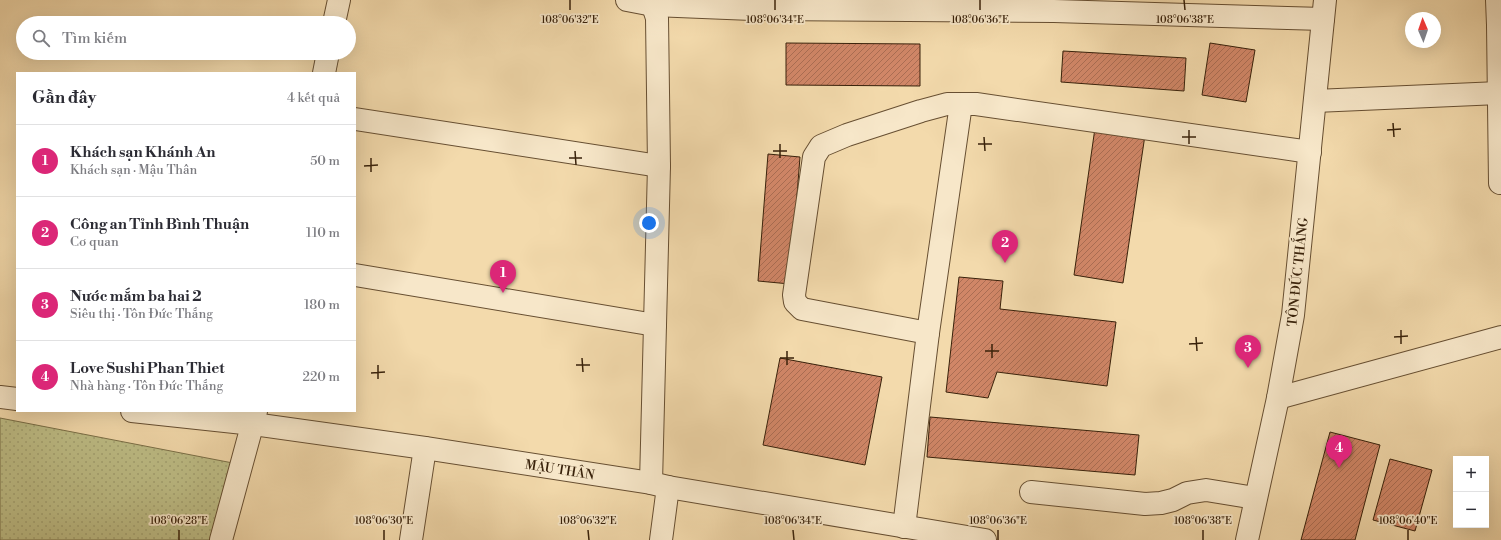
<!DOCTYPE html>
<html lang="vi">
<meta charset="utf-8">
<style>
:root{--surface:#fff;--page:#f7f7f7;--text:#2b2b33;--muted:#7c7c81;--line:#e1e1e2;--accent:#db2777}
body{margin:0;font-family:"Libre Bodoni",serif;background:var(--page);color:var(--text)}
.controls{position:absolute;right:12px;bottom:12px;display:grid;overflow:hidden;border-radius:0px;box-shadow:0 4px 16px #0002}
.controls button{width:36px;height:36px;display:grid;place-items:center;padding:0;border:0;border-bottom:1px solid var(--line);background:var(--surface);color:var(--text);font:20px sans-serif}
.compass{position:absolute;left:1405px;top:12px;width:36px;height:36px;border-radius:50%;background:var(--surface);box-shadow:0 4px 16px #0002;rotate:358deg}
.you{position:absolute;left:649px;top:223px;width:14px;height:14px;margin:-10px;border:3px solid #fff;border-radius:50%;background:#1a73e8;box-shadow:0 0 0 6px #1a73e833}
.badge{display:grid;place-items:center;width:26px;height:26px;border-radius:50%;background:var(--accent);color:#fff;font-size:13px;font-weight:700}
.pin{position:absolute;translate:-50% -33px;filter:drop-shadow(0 1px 2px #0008)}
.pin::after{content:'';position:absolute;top:21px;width:14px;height:12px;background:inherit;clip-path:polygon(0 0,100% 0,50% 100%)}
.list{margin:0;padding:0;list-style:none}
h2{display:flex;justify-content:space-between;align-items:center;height:52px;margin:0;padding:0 16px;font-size:17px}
h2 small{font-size:13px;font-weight:400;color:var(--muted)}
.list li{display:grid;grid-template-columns:26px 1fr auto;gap:12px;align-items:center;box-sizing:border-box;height:72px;padding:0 16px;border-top:1px solid var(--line)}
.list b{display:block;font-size:15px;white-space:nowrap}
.list p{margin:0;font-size:13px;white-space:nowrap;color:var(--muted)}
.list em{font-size:13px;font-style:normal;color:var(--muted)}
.icon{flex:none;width:22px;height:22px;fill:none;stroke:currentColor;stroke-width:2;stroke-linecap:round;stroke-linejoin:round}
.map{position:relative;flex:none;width:1501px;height:540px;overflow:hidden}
.search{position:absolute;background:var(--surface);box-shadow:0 4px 16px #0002;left:16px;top:16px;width:340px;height:44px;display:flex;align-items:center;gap:10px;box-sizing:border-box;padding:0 14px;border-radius:22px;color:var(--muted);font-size:15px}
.panel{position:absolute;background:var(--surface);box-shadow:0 4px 16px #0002;left:16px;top:72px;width:340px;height:340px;border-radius:0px}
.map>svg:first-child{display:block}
</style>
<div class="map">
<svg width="1501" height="540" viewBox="0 0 1501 540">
<defs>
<pattern id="green-dots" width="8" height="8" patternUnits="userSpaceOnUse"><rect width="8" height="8" fill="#bebe87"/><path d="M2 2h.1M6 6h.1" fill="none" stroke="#a4a373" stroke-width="1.8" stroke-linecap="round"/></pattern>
<pattern id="building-hatch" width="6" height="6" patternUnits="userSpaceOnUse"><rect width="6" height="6" fill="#d08667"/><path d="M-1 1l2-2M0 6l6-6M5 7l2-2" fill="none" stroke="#aa6d53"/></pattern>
</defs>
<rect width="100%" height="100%" fill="#f3daac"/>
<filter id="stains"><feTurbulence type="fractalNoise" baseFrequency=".005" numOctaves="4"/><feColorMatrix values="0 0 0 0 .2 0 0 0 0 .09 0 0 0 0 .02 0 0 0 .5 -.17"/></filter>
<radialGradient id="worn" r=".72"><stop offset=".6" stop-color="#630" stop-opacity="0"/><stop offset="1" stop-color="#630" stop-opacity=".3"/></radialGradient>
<path fill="url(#green-dots)" stroke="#7b7048" d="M 0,418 L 238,464 L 220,540 L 0,540 Z"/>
<g fill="url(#building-hatch)" stroke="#38210a">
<path d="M 786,43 L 920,44 L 920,86 L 786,85 Z"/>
<path d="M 1210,43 L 1255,50 L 1246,102 L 1202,95 Z"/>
<path d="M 1063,51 L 1186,58 L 1184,91 L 1061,82 Z"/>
<path d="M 1095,128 L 1145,135 L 1123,283 L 1074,275 Z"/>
<path d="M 768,154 L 800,157 L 790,284 L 758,281 Z"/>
<path d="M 959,277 L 1003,281 L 1000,309 L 1116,322 L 1107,386 L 997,372 L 988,398 L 946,392 Z"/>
<path d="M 780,358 L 882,377 L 865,465 L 763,445 Z"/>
<path d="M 930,417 L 1139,435 L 1135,475 L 927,457 Z"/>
<path d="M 1330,432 L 1380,445 L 1355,540 L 1301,540 Z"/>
<path d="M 1390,459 L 1432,470 L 1415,531 L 1373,520 Z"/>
</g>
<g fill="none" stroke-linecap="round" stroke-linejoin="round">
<g stroke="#674f32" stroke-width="24">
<g id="minor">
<path d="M 627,0 L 653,5 L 752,9 L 1054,11 L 1323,19"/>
<path d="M 651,0 L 657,18 L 659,166 L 651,483"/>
<path d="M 1497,0 L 1498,25 L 1501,26"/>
<path d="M 334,23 L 339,0"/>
<path d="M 1498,25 L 1500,183"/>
<path d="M 324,73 L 328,53"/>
<path d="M 1315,101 L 1499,93"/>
<path d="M 355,119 L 659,166"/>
<path d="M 355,275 L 655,325"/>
<path d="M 928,333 L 802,309 L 795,302 L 794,295 L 814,157 L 821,146 L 847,135 L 921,111 L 947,104 L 961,104"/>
<path d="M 0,397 L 17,399"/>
<path d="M 1278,398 L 1501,337"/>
<path d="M 132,411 L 253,424 L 425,448 L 651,483 L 668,487 L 985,540"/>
<path d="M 1031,492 L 1145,504 L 1161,503 L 1173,500 L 1187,493 L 1206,490 L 1255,498"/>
<path d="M 904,527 L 928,333 L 961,104 L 976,104 L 1310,152"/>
<path d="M 221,540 L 256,411"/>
<path d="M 411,540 L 425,448"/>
<path d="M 661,540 L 668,487"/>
<path d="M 1247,540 L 1278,398 L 1293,315 L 1325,0"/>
</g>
</g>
<use href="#minor" stroke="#f7e7c9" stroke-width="22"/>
</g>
<path fill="none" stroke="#38210a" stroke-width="1.5" d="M 570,0 L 570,10M 775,0 L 775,10M 980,0 L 980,10M 1184,0 L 1185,10M 1393,123 L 1394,137M 1189,130 L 1189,144M 1387,130 L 1401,129M 984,137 L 985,151M 1182,137 L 1196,137M 780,144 L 780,158M 978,144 L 992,144M 575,151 L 576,165M 773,151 L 787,151M 371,158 L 371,172M 569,158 L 582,158M 364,166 L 378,165M 1401,330 L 1401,344M 1196,337 L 1197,351M 1394,337 L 1408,336M 992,344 L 992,358M 1189,344 L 1203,343M 787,351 L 787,365M 985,351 L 999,351M 582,358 L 583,372M 780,358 L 794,358M 378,365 L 378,379M 576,365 L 590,365M 371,373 L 385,372M 179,530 L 179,540M 384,530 L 384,540M 588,530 L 589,540M 793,530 L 794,540M 998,530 L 998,540M 1203,530 L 1203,540M 1408,530 L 1408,540"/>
<g text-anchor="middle" stroke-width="3.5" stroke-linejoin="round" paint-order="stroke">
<g font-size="13" fill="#38210a" stroke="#f7e7c9">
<text transform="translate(1297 272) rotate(-84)" y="5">TÔN ĐỨC THẮNG</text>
<text transform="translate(560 469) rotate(9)" y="5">MẬU THÂN</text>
</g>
</g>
<g font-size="10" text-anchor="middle" fill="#38210a" stroke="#f7e7c9" stroke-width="3.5" stroke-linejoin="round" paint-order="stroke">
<text x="570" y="23">108°06'32"E</text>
<text x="775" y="23">108°06'34"E</text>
<text x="980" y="23">108°06'36"E</text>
<text x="1185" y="23">108°06'38"E</text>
<text x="179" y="524">108°06'28"E</text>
<text x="384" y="524">108°06'30"E</text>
<text x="588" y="524">108°06'32"E</text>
<text x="793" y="524">108°06'34"E</text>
<text x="998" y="524">108°06'36"E</text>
<text x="1203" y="524">108°06'38"E</text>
<text x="1408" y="524">108°06'40"E</text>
</g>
<rect width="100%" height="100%" filter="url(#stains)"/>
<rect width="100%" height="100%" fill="url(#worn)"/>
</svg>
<div class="controls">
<button>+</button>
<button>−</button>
</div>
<svg class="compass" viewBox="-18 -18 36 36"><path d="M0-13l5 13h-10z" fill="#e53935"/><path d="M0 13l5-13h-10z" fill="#7c7c81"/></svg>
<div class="you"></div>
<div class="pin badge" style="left:503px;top:293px">1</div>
<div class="pin badge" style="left:1005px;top:263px">2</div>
<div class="pin badge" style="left:1248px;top:368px">3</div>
<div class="pin badge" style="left:1339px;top:468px">4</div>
<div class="search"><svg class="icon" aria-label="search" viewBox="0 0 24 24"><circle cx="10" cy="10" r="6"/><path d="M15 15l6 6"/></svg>Tìm kiếm</div>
<section class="panel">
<h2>Gần đây<small>4 kết quả</small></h2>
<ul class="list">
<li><span class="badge">1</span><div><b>Khách sạn Khánh An</b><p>Khách sạn · Mậu Thân</p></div><em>50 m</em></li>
<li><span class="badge">2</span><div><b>Công an Tỉnh Bình Thuận</b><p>Cơ quan</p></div><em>110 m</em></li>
<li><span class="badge">3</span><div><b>Nước mắm ba hai 2</b><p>Siêu thị · Tôn Đức Thắng</p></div><em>180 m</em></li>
<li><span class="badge">4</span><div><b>Love Sushi Phan Thiet</b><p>Nhà hàng · Tôn Đức Thắng</p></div><em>220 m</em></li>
</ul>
</section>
</div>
